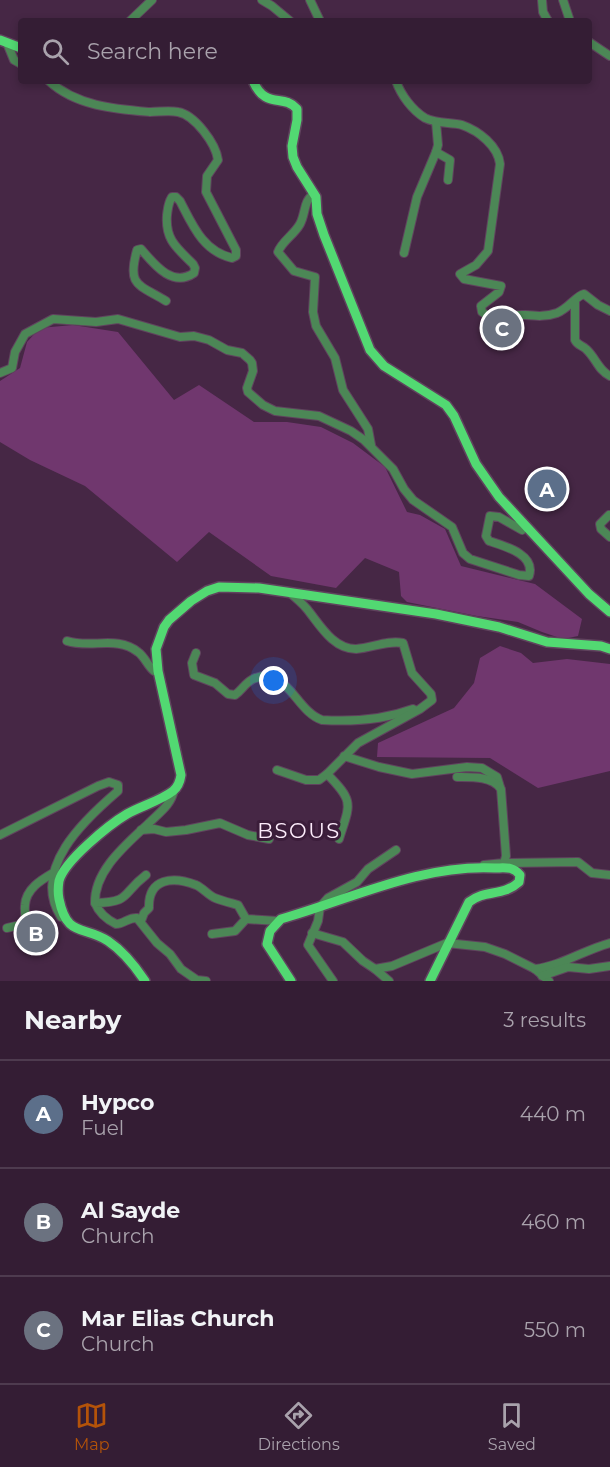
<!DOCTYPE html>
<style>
:root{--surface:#341d34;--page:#3f2a40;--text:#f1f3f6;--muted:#a9a2ac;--line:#4e3b4f;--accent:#b45309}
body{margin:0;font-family:Montserrat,sans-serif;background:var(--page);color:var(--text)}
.you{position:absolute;left:274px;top:681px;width:21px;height:21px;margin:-15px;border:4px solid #fff;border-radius:50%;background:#1a73e8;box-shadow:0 0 0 9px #1a73e833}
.badge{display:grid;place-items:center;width:39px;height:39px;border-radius:50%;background:var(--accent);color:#fff;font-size:20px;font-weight:700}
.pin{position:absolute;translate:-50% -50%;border:3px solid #fff;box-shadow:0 2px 6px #0006}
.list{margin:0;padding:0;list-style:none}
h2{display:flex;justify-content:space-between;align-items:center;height:78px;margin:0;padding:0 24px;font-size:26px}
h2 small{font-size:20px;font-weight:400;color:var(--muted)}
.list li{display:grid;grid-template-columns:39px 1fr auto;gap:18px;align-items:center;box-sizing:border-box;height:108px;padding:0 24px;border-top:2px solid var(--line)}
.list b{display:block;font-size:22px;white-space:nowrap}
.list p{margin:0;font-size:20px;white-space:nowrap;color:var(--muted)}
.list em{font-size:20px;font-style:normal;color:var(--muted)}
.icon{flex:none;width:33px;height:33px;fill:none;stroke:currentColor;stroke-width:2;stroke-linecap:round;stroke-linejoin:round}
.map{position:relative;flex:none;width:610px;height:981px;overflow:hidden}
.search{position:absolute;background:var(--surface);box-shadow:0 3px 9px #0003;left:18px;right:18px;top:18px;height:66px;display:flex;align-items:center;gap:15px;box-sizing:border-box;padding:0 21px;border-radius:6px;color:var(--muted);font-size:22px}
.sheet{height:402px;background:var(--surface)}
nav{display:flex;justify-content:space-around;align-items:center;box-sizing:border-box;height:84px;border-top:2px solid var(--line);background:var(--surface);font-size:16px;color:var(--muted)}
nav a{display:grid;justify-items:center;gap:3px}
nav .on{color:var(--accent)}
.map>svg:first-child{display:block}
</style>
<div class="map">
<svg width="610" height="981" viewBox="0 0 610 981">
<rect width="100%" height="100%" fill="#462745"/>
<g fill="#70376e">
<path d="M 73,325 L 118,332 L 174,400 L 199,385 L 254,422 L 287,422 L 321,427 L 353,443 L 385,467 L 407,512 L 420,515 L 445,529 L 461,566 L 535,584 L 582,619 L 578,636 L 563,639 L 542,632 L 518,622 L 477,616 L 407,602 L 401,596 L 399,572 L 365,558 L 336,588 L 271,576 L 209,532 L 177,562 L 85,486 L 30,460 L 0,442 L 0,381 L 20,368 L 27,342 L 40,328 Z"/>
<path d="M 500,646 L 521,653 L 533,663 L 567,659 L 610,664 L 610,771 L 538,788 L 490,758 L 377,757 L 378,743 L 454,708 L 474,683 L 480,658 Z"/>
</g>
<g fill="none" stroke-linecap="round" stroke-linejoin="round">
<g stroke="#60435e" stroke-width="10">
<g id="minor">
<path d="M 262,0 L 272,6 L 290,21"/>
<path d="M 310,0 L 320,21"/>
<path d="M 542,0 L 543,12 L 548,21"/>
<path d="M 563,0 L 570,21"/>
<path d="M 130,21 L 152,0"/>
<path d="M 589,42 L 610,56"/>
<path d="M 7,43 L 14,60 L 21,64"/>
<path d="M 49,81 C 76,106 115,109 150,112 C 159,112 169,110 178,112 C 195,115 216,144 218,160 L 207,176 L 206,192 L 236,250 L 236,256 L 232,258 C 203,251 193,226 180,201 L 176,197 L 172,197 C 168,203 168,208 167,215 C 165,240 177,248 193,264 L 195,268 L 194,273 C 172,288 154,264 141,249 L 137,250 C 127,286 138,284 166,301"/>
<path d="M 396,81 C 401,95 412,110 425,118 C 437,124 450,122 462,125 C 479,131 498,146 500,164 L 488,251 L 476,265 L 460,274 L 464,279 L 501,286 L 499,292 L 481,306 L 482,312 C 494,322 511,314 524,315 C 536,316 546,317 557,313 C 569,308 576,296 584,294 L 598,305 L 610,311"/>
<path d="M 436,152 L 450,160 L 448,180"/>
<path d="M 314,194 C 303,201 306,213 300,224 C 294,235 282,241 278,252 L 294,271 L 315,277 L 313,312 L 316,326 L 335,358 L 343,390 L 368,429 L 371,445"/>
<path d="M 404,253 L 417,197 L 436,152 L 438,145 L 436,122"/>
<path d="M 575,301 L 575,340 C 578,346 582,345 586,349 C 596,358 598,370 610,376"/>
<path d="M 0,373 L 12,368 L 15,352 L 25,334 L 53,319 L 96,322 L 118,319 L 180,337 L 194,336 L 209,340 L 227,350 L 242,353 L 250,360 L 252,363 L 253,371 L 247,388 L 248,392 L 263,405 L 275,411 L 319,416 L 351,431 L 364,440 L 393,469 L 404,489 L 413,500 L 452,527 L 463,553 L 470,559 L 519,575 L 529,576 C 536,554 504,546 489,541 L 486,536 L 490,516 L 499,517 L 522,530 L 523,528 L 520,521"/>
<path d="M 609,515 L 600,524 L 601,529 L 610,537"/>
<path d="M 67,641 C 91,649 117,635 138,652 C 145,657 147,665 154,671 L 158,671"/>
<path d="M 196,653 L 192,663 L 194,675 L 215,683 L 228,694 L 235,695 C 242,690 245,683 253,679 C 287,664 295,711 322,720 C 354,722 383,720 413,709"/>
<path d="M 344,756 L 379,767 L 412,774 L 467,767 L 482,768 L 497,777 L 500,787"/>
<path d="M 277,770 L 306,780 L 319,780 L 327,774 L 358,743 L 420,709 L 432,700 L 431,694 L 412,673 L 403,643 C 387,640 372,648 356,649 C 333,649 320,625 307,609 C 302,603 296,598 290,593"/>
<path d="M 327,774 C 355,802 350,804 339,839"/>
<path d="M 457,777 C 471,777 492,776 501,789 L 506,856 L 504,863 L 484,865"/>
<path d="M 141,830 L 154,829 L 166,832 L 186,830 L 220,823 L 248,835 L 269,839"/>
<path d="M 0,835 L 98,786 L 109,782 L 118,785 L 118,791 C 84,820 31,869 61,917"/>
<path d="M 504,863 L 578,862 L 592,873 L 610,875"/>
<path d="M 146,875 C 121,894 132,902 95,903 C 99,913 106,919 116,924 C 124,924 129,917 137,918 L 157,943 L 170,954 L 181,969 L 197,980 L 206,981"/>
<path d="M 95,903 C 94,870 127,844 149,823 C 160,812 171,805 174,790"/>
<path d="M 141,921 L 144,913 L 149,908 C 148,878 173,876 196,885 C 203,888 208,895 215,898 C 222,901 231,903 238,905 L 246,919 L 278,921 L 281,919"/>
<path d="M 7,928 L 24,924 C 27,918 24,912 25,905 C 26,889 41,880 53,873"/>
<path d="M 312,933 L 343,942 L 363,961 L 375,969 L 392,966 L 447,943 L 485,947 L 505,954 L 535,969 L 549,981"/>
<path d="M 212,934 L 235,931 L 246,919"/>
<path d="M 375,969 L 389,981"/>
<path d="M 535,969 C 561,966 584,950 610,943"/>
<path d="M 542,976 L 568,967 L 589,969 L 610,966"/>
<path d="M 333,981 L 308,945 L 318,921 L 320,907 L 328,898 L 357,882 L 368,869 L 396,850"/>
</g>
</g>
<g stroke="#60435e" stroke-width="12">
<g id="major">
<path d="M 0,40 L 21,48"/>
<path d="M 253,81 C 266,110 283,93 297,109 L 297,120 L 292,146 L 293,157 L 297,167 L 316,197 L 317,214 L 324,235 L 370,350 L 384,366 L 446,405 L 454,416 L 476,464 L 499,497 L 589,594 L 610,612"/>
<path d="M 145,981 C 135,966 123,951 108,941 C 83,925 67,938 59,899 C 58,894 58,887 59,881 C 64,861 110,824 127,814 C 141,806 160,801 173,791 C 178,787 180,782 181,775 L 158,671 L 156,649 L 164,627 L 169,620 L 191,601 L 207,591 L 219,587 L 259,588 L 436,614 L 499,627 L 547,642 L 601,646 L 610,649"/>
<path d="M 291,981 L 267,944 L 270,931 L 281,919 C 351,899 421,864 495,868 C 505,868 513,866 520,875 L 519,882 C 503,897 485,889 469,902 L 430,981"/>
</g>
</g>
<use href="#minor" stroke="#4c8756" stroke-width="8"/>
<use href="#major" stroke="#52d972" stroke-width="9"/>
</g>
<g text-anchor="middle" stroke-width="6" stroke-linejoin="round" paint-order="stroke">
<g font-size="21" letter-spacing="1.5" fill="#fdecfb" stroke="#3b1d3a">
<text x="299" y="838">BSOUS</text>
</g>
</g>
</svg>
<div class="you"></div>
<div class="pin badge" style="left:547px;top:489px;background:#5c6f8a">A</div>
<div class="pin badge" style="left:36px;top:933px;background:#6b7280">B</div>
<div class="pin badge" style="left:502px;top:328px;background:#6b7280">C</div>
<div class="search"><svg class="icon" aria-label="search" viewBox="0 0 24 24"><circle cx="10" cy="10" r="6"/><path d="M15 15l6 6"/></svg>Search here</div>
</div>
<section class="sheet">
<h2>Nearby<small>3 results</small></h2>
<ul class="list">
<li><span class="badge" style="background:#5c6f8a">A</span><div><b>Hypco</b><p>Fuel</p></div><em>440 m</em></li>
<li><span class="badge" style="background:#6b7280">B</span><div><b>Al Sayde</b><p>Church</p></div><em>460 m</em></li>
<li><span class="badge" style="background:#6b7280">C</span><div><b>Mar Elias Church</b><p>Church</p></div><em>550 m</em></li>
</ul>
</section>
<nav>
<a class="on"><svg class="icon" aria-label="map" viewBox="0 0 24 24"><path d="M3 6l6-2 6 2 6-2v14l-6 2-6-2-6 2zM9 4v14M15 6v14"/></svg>Map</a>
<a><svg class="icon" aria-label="directions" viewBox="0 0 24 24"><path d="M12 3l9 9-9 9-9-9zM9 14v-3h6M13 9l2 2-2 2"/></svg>Directions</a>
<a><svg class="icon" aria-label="saved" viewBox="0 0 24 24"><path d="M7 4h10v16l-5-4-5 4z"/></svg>Saved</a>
</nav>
